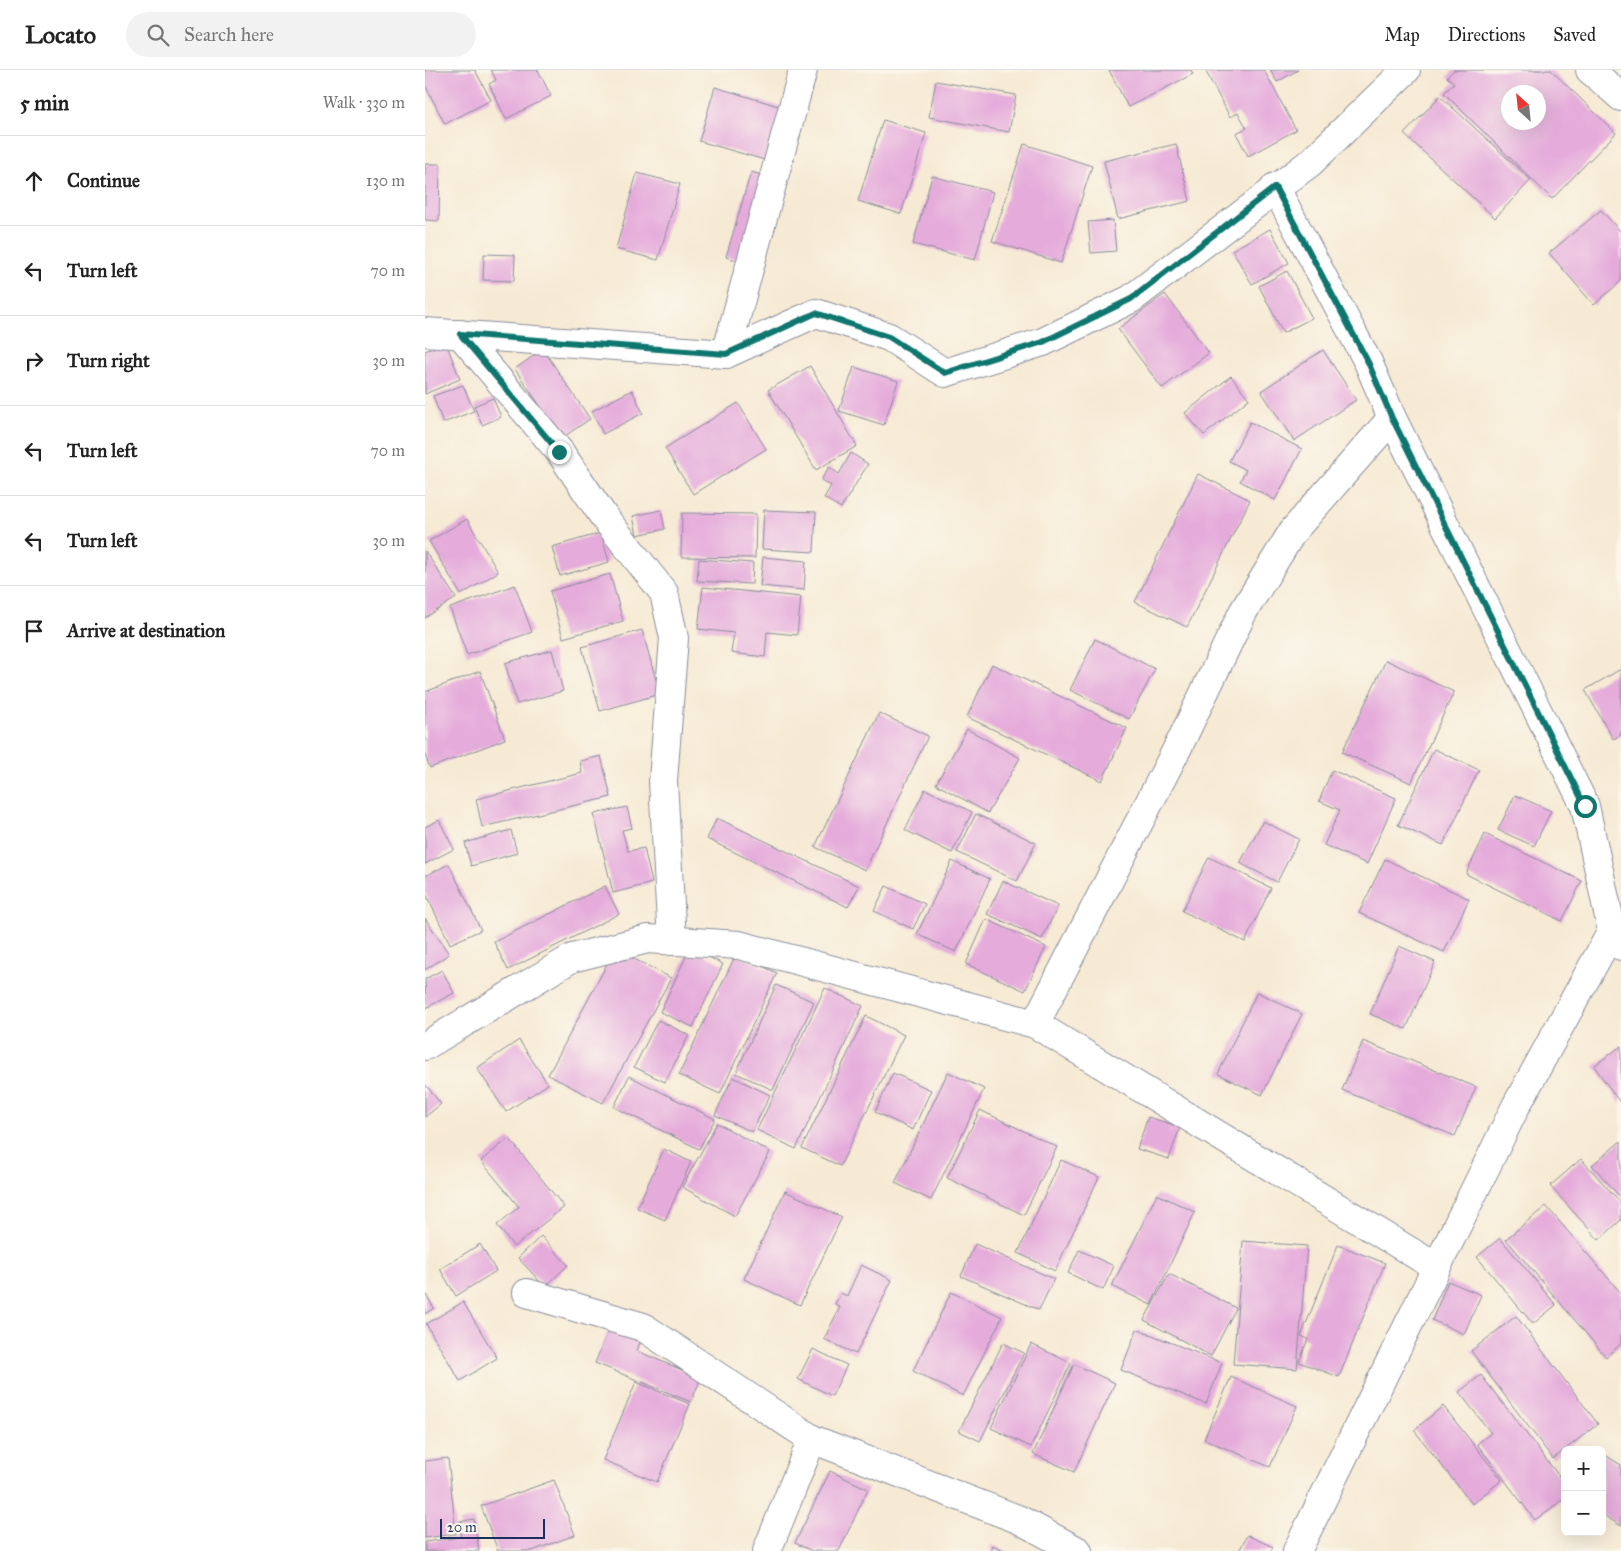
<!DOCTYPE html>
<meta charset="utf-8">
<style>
:root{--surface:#fff;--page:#f2f2f2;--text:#222;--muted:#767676;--line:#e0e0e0}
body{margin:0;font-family:"IM FELL Great Primer",serif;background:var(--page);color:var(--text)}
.controls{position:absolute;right:15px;bottom:15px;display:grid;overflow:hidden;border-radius:8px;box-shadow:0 5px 20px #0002}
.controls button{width:45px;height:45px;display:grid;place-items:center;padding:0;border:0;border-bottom:1px solid var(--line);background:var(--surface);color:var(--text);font:25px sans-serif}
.compass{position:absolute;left:1076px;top:15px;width:45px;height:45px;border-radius:50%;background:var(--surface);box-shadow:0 5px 20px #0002;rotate:333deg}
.scale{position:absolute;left:15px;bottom:12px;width:105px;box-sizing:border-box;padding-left:5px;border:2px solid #1b2f5e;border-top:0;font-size:14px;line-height:18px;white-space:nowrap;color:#1b2f5e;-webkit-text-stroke:4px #fbf7ec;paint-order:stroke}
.stop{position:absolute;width:15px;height:15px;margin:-11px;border:4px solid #0f766e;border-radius:50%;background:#fff}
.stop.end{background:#0f766e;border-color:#fff;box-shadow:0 1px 5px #0008}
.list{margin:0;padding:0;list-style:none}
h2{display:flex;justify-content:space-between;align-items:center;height:65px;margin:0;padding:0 20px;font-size:21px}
h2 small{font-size:16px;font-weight:400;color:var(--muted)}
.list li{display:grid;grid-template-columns:32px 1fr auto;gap:15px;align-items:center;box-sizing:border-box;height:90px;padding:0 20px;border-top:1px solid var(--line)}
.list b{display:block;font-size:19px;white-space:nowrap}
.list em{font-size:16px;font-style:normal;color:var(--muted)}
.icon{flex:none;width:28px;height:28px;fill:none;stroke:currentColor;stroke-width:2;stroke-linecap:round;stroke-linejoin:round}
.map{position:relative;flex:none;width:1196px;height:1481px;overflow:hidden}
header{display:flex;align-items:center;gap:30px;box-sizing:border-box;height:70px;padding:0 25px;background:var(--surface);border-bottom:1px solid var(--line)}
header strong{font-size:24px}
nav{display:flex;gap:28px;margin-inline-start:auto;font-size:18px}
.search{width:350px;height:45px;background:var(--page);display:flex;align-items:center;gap:12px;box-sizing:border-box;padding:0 18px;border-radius:28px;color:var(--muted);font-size:19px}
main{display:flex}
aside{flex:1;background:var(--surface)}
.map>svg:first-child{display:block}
</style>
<header>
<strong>Locato</strong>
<div class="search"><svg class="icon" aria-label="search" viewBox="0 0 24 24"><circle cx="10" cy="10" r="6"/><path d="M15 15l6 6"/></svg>Search here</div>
<nav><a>Map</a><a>Directions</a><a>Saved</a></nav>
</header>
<main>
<aside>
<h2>5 min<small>Walk · 330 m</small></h2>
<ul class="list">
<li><svg class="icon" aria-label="ahead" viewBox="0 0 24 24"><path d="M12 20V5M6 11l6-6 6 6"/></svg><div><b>Continue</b></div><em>130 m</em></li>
<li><svg class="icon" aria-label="left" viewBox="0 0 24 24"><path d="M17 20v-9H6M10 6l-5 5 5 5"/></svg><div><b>Turn left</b></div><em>70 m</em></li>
<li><svg class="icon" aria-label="right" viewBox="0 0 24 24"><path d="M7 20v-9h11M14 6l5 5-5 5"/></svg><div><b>Turn right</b></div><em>30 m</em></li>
<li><svg class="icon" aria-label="left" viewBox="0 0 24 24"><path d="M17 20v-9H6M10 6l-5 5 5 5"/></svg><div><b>Turn left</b></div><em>70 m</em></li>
<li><svg class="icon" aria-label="left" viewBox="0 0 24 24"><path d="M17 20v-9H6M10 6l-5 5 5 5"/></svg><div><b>Turn left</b></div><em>30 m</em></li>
<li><svg class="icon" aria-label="arrive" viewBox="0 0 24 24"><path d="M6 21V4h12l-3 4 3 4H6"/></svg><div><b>Arrive at destination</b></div></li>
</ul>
</aside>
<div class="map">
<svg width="1196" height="1481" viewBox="0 0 1196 1481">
<rect width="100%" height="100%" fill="#fbf7ec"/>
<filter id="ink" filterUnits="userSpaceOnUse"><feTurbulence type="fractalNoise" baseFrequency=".02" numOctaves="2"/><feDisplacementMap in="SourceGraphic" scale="10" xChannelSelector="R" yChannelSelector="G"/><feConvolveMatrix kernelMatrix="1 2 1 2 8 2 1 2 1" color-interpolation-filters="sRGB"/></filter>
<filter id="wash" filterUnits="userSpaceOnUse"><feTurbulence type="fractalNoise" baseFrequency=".0096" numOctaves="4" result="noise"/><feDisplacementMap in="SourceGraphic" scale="20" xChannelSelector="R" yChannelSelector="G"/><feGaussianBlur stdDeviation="1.12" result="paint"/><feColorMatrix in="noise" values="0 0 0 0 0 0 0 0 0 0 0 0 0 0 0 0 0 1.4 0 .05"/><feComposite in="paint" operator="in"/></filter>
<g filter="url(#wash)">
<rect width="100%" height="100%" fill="#f6ead4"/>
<g id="blocks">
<g fill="#e5acdb" fill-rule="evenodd">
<path d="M 0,0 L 50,0 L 66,30 L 20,54 L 0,15 Z"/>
<path d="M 66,0 L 113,0 L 126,26 L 81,49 L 64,14 L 71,10 Z"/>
<path d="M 684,0 L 766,0 L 768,4 L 703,37 Z"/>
<path d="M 780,0 L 839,0 L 871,60 L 823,86 L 811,63 L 822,58 L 813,43 L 805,47 Z"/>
<path d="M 845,0 L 873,0 L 852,12 Z"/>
<path d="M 1029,0 L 1126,0 L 1191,63 L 1127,129 L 1019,23 L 1029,13 L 1022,7 ZM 1084,22 L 1114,22 L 1114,52 L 1084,52 Z"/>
<path d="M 511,11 L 591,25 L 584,62 L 504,47 Z"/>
<path d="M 290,17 L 360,38 L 343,91 L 274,71 Z"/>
<path d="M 1015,26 L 1106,110 L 1070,148 L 979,64 Z"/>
<path d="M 458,50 L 501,63 L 476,144 L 433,131 Z"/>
<path d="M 599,74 L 667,96 L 636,193 L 567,171 Z"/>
<path d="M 751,74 L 765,131 L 693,149 L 679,91 Z"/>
<path d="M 0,94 L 15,94 L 14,151 L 0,150 Z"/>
<path d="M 326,102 L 348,108 L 323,194 L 301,187 Z"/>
<path d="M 212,103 L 255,114 L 233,190 L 191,179 Z"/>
<path d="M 507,106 L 568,122 L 550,190 L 488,174 Z"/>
<path d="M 1176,140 L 1196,162 L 1196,211 L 1169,235 L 1124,183 Z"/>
<path d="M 688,150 L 691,181 L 666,183 L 663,152 Z"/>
<path d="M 845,159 L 864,193 L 827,214 L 807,180 Z"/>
<path d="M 59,184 L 90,185 L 89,211 L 58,210 Z"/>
<path d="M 862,201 L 887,248 L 858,263 L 834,216 Z"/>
<path d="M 740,224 L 784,283 L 737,318 L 693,259 Z"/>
<path d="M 21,273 L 35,309 L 0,324 L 0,281 Z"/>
<path d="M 118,279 L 165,349 L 137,368 L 90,299 Z"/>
<path d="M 898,280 L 931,330 L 869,371 L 836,321 Z"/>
<path d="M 385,296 L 432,376 L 391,400 L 343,320 Z"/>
<path d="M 429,297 L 473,311 L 459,355 L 414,341 Z"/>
<path d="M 806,306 L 824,329 L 779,365 L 760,343 Z"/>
<path d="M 38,315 L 49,341 L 18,353 L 8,326 Z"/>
<path d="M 207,320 L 218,343 L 178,364 L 167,341 Z"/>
<path d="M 68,328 L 76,347 L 57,355 L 49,336 Z"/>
<path d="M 313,333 L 341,379 L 268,424 L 240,378 Z"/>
<path d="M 825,352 L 877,379 L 850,430 L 815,411 L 821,400 L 804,391 Z"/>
<path d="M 426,383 L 443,394 L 416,438 L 399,428 L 406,416 L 396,410 L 404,397 L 414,404 Z"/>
<path d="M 773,404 L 825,430 L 762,557 L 710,532 Z"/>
<path d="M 236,440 L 240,459 L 212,465 L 208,446 Z"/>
<path d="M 339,440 L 391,442 L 389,482 L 337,479 Z"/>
<path d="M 257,443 L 331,444 L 330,488 L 256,487 Z"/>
<path d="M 42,449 L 73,502 L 36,525 L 4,471 Z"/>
<path d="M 176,463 L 184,492 L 135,506 L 127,477 Z"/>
<path d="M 0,481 L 31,528 L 0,548 Z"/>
<path d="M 338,487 L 381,491 L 379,520 L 335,516 Z"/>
<path d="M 274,489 L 328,493 L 327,514 L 272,511 Z"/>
<path d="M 185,504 L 198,551 L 138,568 L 125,521 Z"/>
<path d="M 90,515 L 107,562 L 42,585 L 25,538 Z"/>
<path d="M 278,517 L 376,527 L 372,565 L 342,562 L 340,587 L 306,583 L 309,563 L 273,559 Z"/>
<path d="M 217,560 L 235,624 L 175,641 L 157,577 Z"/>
<path d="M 670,569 L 730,599 L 704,649 L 645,620 Z"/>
<path d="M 127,580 L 138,621 L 92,634 L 80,593 Z"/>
<path d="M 961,590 L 1029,622 L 986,713 L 917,682 Z"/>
<path d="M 567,594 L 702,658 L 677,711 L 542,647 Z"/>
<path d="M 1196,599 L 1196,665 L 1188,669 L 1160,620 Z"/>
<path d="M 55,601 L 80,669 L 5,698 L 0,685 L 0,622 Z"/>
<path d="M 454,643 L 503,666 L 440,800 L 390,777 Z"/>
<path d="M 542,659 L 595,688 L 563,743 L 511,714 Z"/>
<path d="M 1009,679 L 1054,700 L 1018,775 L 973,755 Z"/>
<path d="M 176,686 L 186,727 L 57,757 L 51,729 L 157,703 L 155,691 Z"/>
<path d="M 907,700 L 971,728 L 942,794 L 899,775 L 915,740 L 894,731 Z"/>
<path d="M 500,719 L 547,742 L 527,783 L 480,760 Z"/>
<path d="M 1090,725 L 1126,741 L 1109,776 L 1073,760 Z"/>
<path d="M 202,737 L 207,758 L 197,760 L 203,781 L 219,778 L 227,813 L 188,823 L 169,744 Z"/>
<path d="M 551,744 L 611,773 L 592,811 L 532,782 Z"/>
<path d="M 292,748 L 434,816 L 423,837 L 282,769 Z"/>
<path d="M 14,750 L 29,779 L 0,794 L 0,757 Z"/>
<path d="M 838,751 L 874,769 L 852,812 L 815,793 Z"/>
<path d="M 86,760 L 92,783 L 46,796 L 40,773 Z"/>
<path d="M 1060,764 L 1157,811 L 1137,851 L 1041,804 Z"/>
<path d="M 784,787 L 846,818 L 820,872 L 757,841 Z"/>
<path d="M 960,789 L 1044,829 L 1019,882 L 934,843 Z"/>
<path d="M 527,791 L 565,809 L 531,882 L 492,864 Z"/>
<path d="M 24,794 L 56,860 L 25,874 L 0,822 L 0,806 Z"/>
<path d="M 578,811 L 633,836 L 617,869 L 562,844 Z"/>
<path d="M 180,816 L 194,844 L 83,900 L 69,872 Z"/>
<path d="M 461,816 L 500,834 L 488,859 L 449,841 Z"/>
<path d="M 0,848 L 24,884 L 0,900 Z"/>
<path d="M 561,849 L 621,877 L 600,921 L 541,894 Z"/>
<path d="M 974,876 L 1010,892 L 981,959 L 945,944 Z"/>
<path d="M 265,878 L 298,894 L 268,957 L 235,942 Z"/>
<path d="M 190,879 L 246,908 L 178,1033 L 123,1005 Z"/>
<path d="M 311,884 L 352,903 L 295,1024 L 254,1005 Z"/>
<path d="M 17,900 L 29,923 L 1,938 L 0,909 Z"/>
<path d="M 351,915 L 389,932 L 348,1020 L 311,1003 Z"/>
<path d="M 400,918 L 438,936 L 371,1079 L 332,1060 Z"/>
<path d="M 832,922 L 877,944 L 837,1025 L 793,1004 Z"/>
<path d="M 441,946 L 479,965 L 415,1096 L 377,1078 Z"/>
<path d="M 233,950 L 264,965 L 240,1012 L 209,997 Z"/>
<path d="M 94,970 L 123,1014 L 81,1042 L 52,998 Z"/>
<path d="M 938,971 L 1051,1017 L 1030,1066 L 917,1020 Z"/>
<path d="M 1196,976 L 1196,1034 L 1169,996 Z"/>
<path d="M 523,1002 L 559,1019 L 506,1130 L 470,1113 Z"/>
<path d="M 468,1003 L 506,1020 L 488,1060 L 450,1042 Z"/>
<path d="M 204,1006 L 290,1049 L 274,1079 L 189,1037 Z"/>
<path d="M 308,1007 L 345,1025 L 327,1062 L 290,1045 Z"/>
<path d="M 0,1014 L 16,1034 L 0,1047 Z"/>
<path d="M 555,1040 L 632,1077 L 599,1145 L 522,1108 Z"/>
<path d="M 723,1047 L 755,1057 L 744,1089 L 712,1079 Z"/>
<path d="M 292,1053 L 345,1082 L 310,1146 L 257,1117 Z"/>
<path d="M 84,1068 L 139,1137 L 89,1177 L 72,1155 L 94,1137 L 56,1091 Z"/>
<path d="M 1196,1071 L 1196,1128 L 1167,1095 Z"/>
<path d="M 239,1079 L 266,1092 L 240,1150 L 212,1138 Z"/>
<path d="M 1156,1089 L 1196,1133 L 1196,1150 L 1174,1170 L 1125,1116 Z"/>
<path d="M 636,1090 L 674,1107 L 630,1201 L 593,1183 Z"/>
<path d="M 360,1121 L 417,1147 L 375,1235 L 319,1209 Z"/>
<path d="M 732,1124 L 770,1142 L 726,1235 L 687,1216 Z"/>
<path d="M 1121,1136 L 1196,1223 L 1196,1274 L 1181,1287 L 1081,1169 Z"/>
<path d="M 116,1166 L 143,1195 L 120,1217 L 93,1188 Z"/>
<path d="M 1075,1168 L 1131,1235 L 1108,1254 L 1052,1187 Z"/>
<path d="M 818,1171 L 882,1176 L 872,1299 L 808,1294 Z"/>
<path d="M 55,1174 L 71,1201 L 31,1226 L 15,1199 Z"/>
<path d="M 550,1174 L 629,1209 L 614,1240 L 536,1206 Z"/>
<path d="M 913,1175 L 960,1193 L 914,1307 L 874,1292 L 883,1269 L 876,1266 Z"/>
<path d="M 654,1180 L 689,1196 L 678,1220 L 643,1203 Z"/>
<path d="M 436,1195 L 467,1210 L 431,1284 L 399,1269 L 415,1237 L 410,1234 L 416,1223 L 422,1226 Z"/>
<path d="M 744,1204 L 811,1238 L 786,1286 L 719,1250 Z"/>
<path d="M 1023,1211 L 1056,1225 L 1039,1264 L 1007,1250 Z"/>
<path d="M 526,1222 L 577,1247 L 538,1326 L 488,1301 Z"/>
<path d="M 0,1223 L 9,1238 L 0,1244 Z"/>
<path d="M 38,1232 L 72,1288 L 35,1311 L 1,1254 Z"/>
<path d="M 1091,1246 L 1173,1354 L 1128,1389 L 1046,1281 Z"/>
<path d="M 184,1259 L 215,1272 L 212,1281 L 276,1308 L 266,1332 L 170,1293 Z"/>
<path d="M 712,1259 L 797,1293 L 781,1334 L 696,1300 Z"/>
<path d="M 578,1273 L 599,1283 L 555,1371 L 534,1361 Z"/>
<path d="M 606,1274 L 646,1293 L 606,1377 L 566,1358 Z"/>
<path d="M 388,1279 L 422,1295 L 407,1326 L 373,1309 Z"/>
<path d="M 649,1294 L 690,1313 L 649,1402 L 608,1384 Z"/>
<path d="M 1056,1305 L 1140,1414 L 1140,1428 L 1110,1450 L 1052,1374 L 1066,1363 L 1034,1322 Z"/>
<path d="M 806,1307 L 872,1336 L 845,1397 L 779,1369 Z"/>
<path d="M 211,1312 L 265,1334 L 232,1412 L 178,1390 Z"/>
<path d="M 1018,1336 L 1077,1410 L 1047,1434 L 989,1360 Z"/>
<path d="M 1177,1383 L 1196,1395 L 1196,1456 L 1177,1444 Z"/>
<path d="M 23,1388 L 31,1464 L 0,1468 L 0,1391 Z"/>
<path d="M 405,1401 L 443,1419 L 414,1481 L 387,1481 L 370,1473 Z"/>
<path d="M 129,1410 L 150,1465 L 107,1481 L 73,1481 L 56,1436 Z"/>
<path d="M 49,1449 L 54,1481 L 0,1481 L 0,1472 L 36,1467 L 34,1452 Z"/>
<path d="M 822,1465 L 848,1477 L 846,1481 L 814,1481 Z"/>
<path d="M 567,1475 L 582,1481 L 565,1481 Z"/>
</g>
</g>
</g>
<g filter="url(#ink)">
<use href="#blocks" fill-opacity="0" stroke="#888c99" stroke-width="1"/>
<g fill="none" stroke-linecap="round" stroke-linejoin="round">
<g stroke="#888c99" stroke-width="30">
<g id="minor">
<path d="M 1165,0 L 1196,27"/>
<path d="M 850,117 L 943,292 L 967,348 L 1160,736 L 1187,861 L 1196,876"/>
<path d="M 0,262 L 301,284 L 391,243 L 464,267 L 520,303 L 618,272 L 706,229 L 886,92 L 981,0"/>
<path d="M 35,264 L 135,382 L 179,447 L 239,523 L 249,568 L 238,711 L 247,871"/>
<path d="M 301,284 L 378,0"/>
<path d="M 610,954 L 755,673 L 818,542 L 868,461 L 967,348"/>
<path d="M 0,976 L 147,888 L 223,869 L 314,875 L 610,954 L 1011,1197"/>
<path d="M 102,1223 L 218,1257 L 387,1369 L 595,1450 L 653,1481"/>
<path d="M 342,1481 L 387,1369"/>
<path d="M 872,1481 L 1091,1036 L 1187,861"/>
</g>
</g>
<use href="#minor" stroke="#fff" stroke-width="28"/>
</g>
</g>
<g fill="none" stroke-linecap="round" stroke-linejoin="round" filter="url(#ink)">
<path stroke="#0f766e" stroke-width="6" d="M 134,382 L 35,264 L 301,284 L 391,243 L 464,267 L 520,303 L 618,272 L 706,229 L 850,117 L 943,292 L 967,348 L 1160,736"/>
</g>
</svg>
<div class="controls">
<button>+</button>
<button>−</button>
</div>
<svg class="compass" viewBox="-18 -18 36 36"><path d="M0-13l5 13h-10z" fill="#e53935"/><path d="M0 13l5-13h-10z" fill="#767676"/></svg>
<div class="scale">20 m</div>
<div class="stop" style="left:1160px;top:736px"></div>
<div class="stop end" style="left:134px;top:382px"></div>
</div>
</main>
